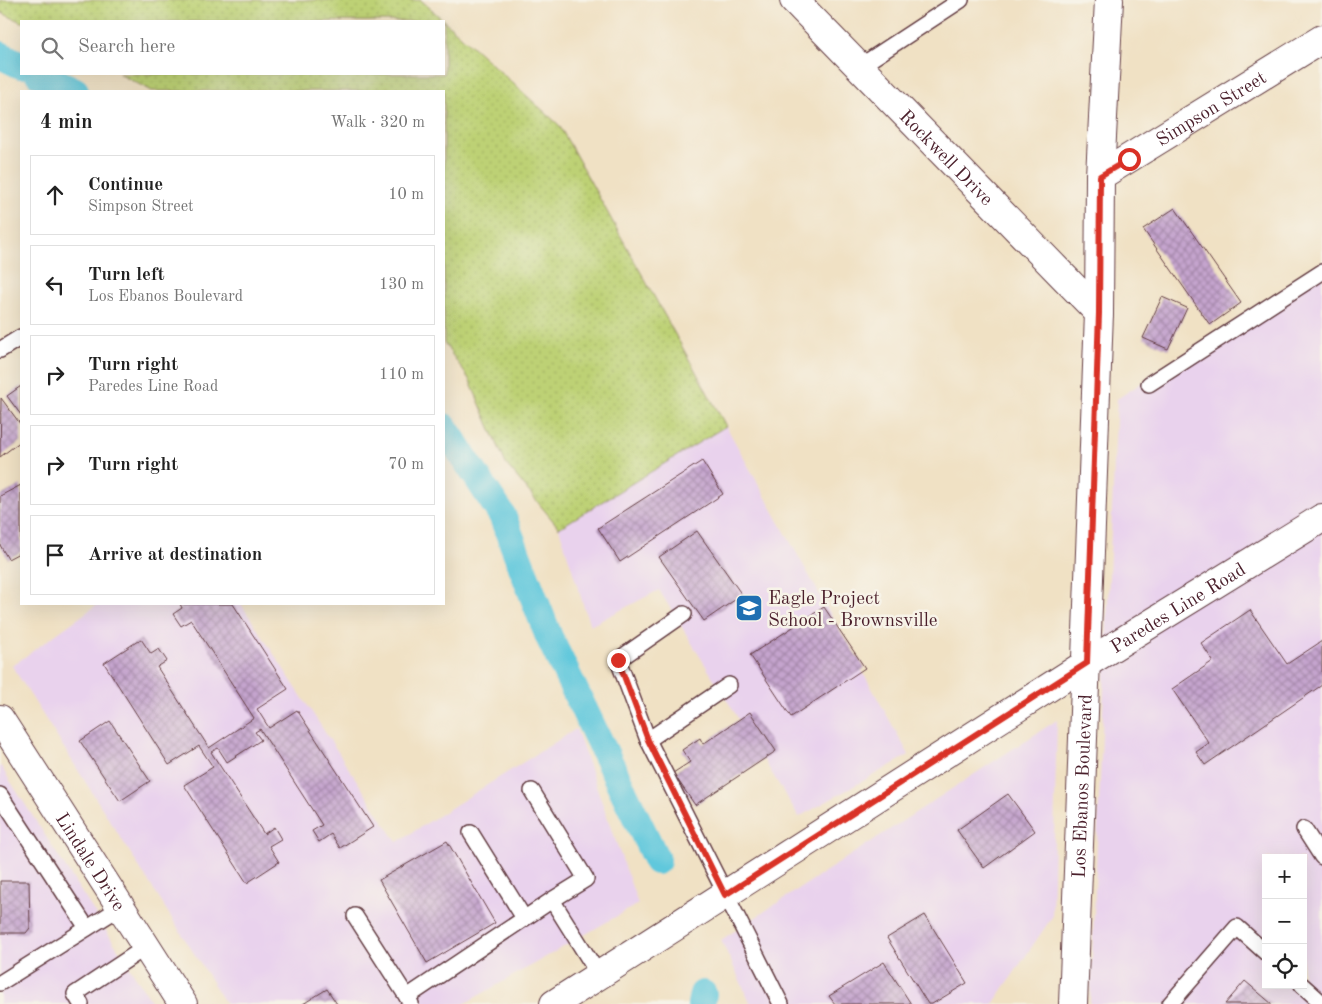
<!DOCTYPE html>
<meta charset="utf-8">
<style>
:root{--surface:#fff;--page:#f2f2f2;--text:#222;--muted:#767676;--line:#e0e0e0}
body{margin:0;font-family:"Old Standard TT",serif;background:var(--page);color:var(--text)}
.controls{position:absolute;right:15px;bottom:15px;display:grid;overflow:hidden;border-radius:0px;box-shadow:0 5px 20px #0002}
.controls button{width:45px;height:45px;display:grid;place-items:center;padding:0;border:0;border-bottom:1px solid var(--line);background:var(--surface);color:var(--text);font:25px sans-serif}
.stop{position:absolute;width:15px;height:15px;margin:-11px;border:4px solid #d93025;border-radius:50%;background:#fff}
.stop.end{background:#d93025;border-color:#fff;box-shadow:0 1px 5px #0008}
.list{margin:0;padding:0;list-style:none}
h2{display:flex;justify-content:space-between;align-items:center;height:65px;margin:0;padding:0 20px;font-size:21px}
h2 small{font-size:16px;font-weight:400;color:var(--muted)}
.list li{display:grid;grid-template-columns:32px 1fr auto;gap:15px;align-items:center;box-sizing:border-box;height:80px;margin:0 10px 10px;padding:0 10px;border:1px solid var(--line);border-radius:0px}
.list b{display:block;font-size:19px;white-space:nowrap}
.list p{margin:0;font-size:16px;white-space:nowrap;color:var(--muted)}
.list em{font-size:16px;font-style:normal;color:var(--muted)}
.icon{flex:none;width:28px;height:28px;fill:none;stroke:currentColor;stroke-width:2;stroke-linecap:round;stroke-linejoin:round}
.map{position:relative;flex:none;width:1322px;height:1004px;overflow:hidden}
.search{position:absolute;background:var(--surface);box-shadow:0 5px 20px #0002;left:20px;top:20px;width:425px;height:55px;display:flex;align-items:center;gap:12px;box-sizing:border-box;padding:0 18px;border-radius:0px;color:var(--muted);font-size:19px}
.panel{position:absolute;background:var(--surface);box-shadow:0 5px 20px #0002;left:20px;top:90px;width:425px;height:515px;border-radius:0px}
.map>svg:first-child{display:block}
</style>
<div class="map">
<svg width="1322" height="1004" viewBox="0 0 1322 1004">
<defs>
<pattern id="grass-dots" width="8" height="8" patternUnits="userSpaceOnUse" patternTransform="scale(1.25)"><rect width="8" height="8" fill="#bdd175"/><path d="M2 2h.1M6 6h.1" fill="none" stroke="#a4b365" stroke-width="1.8" stroke-linecap="round"/></pattern>
<pattern id="building-cross-hatch" width="8" height="8" patternUnits="userSpaceOnUse" patternTransform="scale(1.25)"><rect width="8" height="8" fill="#c5a4ce"/><path d="M0 0l8 8M0 8l8-8" fill="none" stroke="#a285a7"/></pattern>
</defs>
<rect width="100%" height="100%" fill="#f7f3e8"/>
<filter id="ink" filterUnits="userSpaceOnUse"><feTurbulence type="fractalNoise" baseFrequency=".02" numOctaves="2"/><feDisplacementMap in="SourceGraphic" scale="10" xChannelSelector="R" yChannelSelector="G"/><feConvolveMatrix kernelMatrix="1 2 1 2 8 2 1 2 1" color-interpolation-filters="sRGB"/></filter>
<filter id="wash" filterUnits="userSpaceOnUse"><feTurbulence type="fractalNoise" baseFrequency=".0096" numOctaves="4" result="noise"/><feDisplacementMap in="SourceGraphic" scale="20" xChannelSelector="R" yChannelSelector="G"/><feGaussianBlur stdDeviation="1.12" result="paint"/><feColorMatrix in="noise" values="0 0 0 0 0 0 0 0 0 0 0 0 0 0 0 0 0 1.4 0 .05"/><feComposite in="paint" operator="in"/></filter>
<g filter="url(#wash)">
<rect width="100%" height="100%" fill="#f0e1c4"/>
<g fill="#e9d2ed" fill-rule="evenodd">
<path d="M 1322,265 L 1322,1004 L 1090,1004 L 1117,399 ZM 1266,858 L 1303,858 L 1303,985 L 1266,985 Z"/>
<path d="M 726,426 L 909,755 L 799,817 L 659,590 L 590,626 L 559,528 Z"/>
<path d="M 98,604 L 241,604 L 397,842 L 576,729 L 638,904 L 464,1004 L 226,1004 L 12,666 Z"/>
<path d="M 1057,720 L 1052,917 L 993,1004 L 751,1004 L 721,940 Z"/>
<path d="M 0,765 L 153,1004 L 0,1004 Z"/>
</g>
<path fill="url(#grass-dots)" stroke="#847850" d="M 0,0 L 421,0 L 559,125 L 726,426 L 559,528 L 506,464 L 469,379 L 444,343 L 444,91 L 152,91 L 119,74 L 444,74 L 444,21 L 21,22 L 0,12 Z"/>
<g fill="none" stroke-linecap="round" stroke-linejoin="round">
<g stroke="#60c8dc" stroke-width="28">
<path d="M 0,55 L 21,65"/>
<path d="M 39,74 L 75,91"/>
<path d="M 444,427 L 502,515 L 549,637 L 657,861"/>
<path d="M 701,1004 L 703,994"/>
</g>
</g>
<g id="blocks">
<g fill="url(#building-cross-hatch)">
<path d="M 1175,208 L 1241,303 L 1210,325 L 1143,229 Z"/>
<path d="M 1162,297 L 1187,308 L 1168,349 L 1143,338 Z"/>
<path d="M 21,386 L 21,415 L 7,396 Z"/>
<path d="M 1,398 L 21,425 L 21,441 L 0,457 Z"/>
<path d="M 702,461 L 723,494 L 620,562 L 598,528 Z"/>
<path d="M 21,485 L 21,552 L 8,559 L 0,545 L 0,496 Z"/>
<path d="M 697,531 L 742,595 L 704,621 L 659,557 Z"/>
<path d="M 180,604 L 233,604 L 288,689 L 257,709 L 269,728 L 297,710 L 373,827 L 340,848 L 331,834 L 319,842 L 312,831 L 322,825 L 260,729 L 255,732 L 261,740 L 227,762 L 218,748 L 211,752 L 264,834 L 274,827 L 281,839 L 269,846 L 279,862 L 247,883 L 184,785 L 213,767 L 199,746 L 169,765 L 104,663 L 141,639 L 151,654 L 159,649 L 167,661 L 157,667 L 209,748 L 254,718 L 191,620 L 181,626 L 173,614 L 182,608 Z"/>
<path d="M 824,607 L 865,668 L 791,717 L 750,655 Z"/>
<path d="M 1250,610 L 1287,664 L 1322,641 L 1322,685 L 1205,765 L 1196,752 L 1209,743 L 1172,689 L 1213,661 L 1201,643 Z"/>
<path d="M 750,712 L 776,751 L 695,805 L 673,773 L 690,762 L 682,750 L 700,738 L 703,744 Z"/>
<path d="M 110,721 L 150,781 L 120,801 L 80,741 Z"/>
<path d="M 1008,794 L 1035,831 L 984,868 L 957,830 Z"/>
<path d="M 447,841 L 495,923 L 427,963 L 379,880 Z"/>
<path d="M 0,881 L 29,881 L 30,928 L 26,933 L 0,933 Z"/>
<path d="M 925,915 L 967,983 L 932,1004 L 928,1004 L 887,938 Z"/>
<path d="M 884,962 L 911,1004 L 835,1004 L 829,996 Z"/>
<path d="M 1245,981 L 1272,1004 L 1225,1004 Z"/>
<path d="M 327,989 L 337,1004 L 303,1004 Z"/>
</g>
</g>
</g>
<g filter="url(#ink)">
<use href="#blocks" fill-opacity="0" stroke="#633c42" stroke-width="1"/>
<g fill="none" stroke-linecap="round" stroke-linejoin="round">
<g stroke="#633c42" stroke-width="18">
<g id="lane">
<path d="M 859,67 L 961,0"/>
<path d="M 0,350 L 21,337"/>
<path d="M 1149,384 L 1322,272"/>
<path d="M 684,614 L 618,660 L 648,740 L 781,1004"/>
<path d="M 648,740 L 729,685"/>
<path d="M 532,791 L 586,879 L 552,900 L 599,975"/>
<path d="M 0,795 L 87,928"/>
<path d="M 1304,829 L 1322,857"/>
<path d="M 471,833 L 524,918"/>
<path d="M 355,916 L 407,997"/>
<path d="M 0,983 L 121,907"/>
<path d="M 1302,985 L 1322,1003"/>
<path d="M 81,1004 L 75,994 L 146,947"/>
<path d="M 411,1004 L 407,997 L 552,900"/>
<path d="M 1170,1004 L 1237,927 L 1266,953"/>
</g>
</g>
<g stroke="#633c42" stroke-width="30">
<g id="street">
<path id="s1" d="M 1100,176 L 1322,39"/>
<path id="s2" d="M 0,719 L 183,1004"/>
</g>
</g>
<g stroke="#633c42" stroke-width="30">
<g id="secondary">
<path id="s3" d="M 794,0 L 1099,313"/>
<path id="s4" d="M 1073,1004 L 1099,313 L 1100,176 L 1109,0"/>
</g>
</g>
<g stroke="#633c42" stroke-width="30">
<g id="primary">
<path id="s5" d="M 554,1004 L 1087,663 L 1322,518"/>
</g>
</g>
<use href="#lane" stroke="#fff" stroke-width="15"/>
<use href="#street" stroke="#fff" stroke-width="28"/>
<use href="#secondary" stroke="#fff" stroke-width="28"/>
<use href="#primary" stroke="#fff" stroke-width="28"/>
</g>
</g>
<g fill="none" stroke-linecap="round" stroke-linejoin="round" filter="url(#ink)">
<path stroke="#d93025" stroke-width="6" d="M 618,660 L 648,740 L 725,895 L 1087,663 L 1099,313 L 1100,176 L 1129,159"/>
</g>
<defs>
<g id="school-square" transform="scale(1.4375)"><rect x="-9" y="-9" width="18" height="18" rx="4" fill="#1f6fb2" stroke="#f7f3e8"/><path d="M0-5L7-2L0 1L-7-2ZM-4 1L0 2.5L4 1V4Q0 6-4 4Z" fill="#fff"/></g>
</defs>
<g fill-rule="evenodd">
<use href="#school-square" x="749" y="608"/>
</g>
<g text-anchor="middle" stroke-width="5" stroke-linejoin="round" paint-order="stroke">
<g font-size="19" fill="#4a1f2b" stroke="#f7f3e8">
<text dy="7" stroke="none"><textPath href="#s1" startOffset="130">Simpson Street</textPath></text>
<text dy="7" stroke="none"><textPath href="#s3" startOffset="219">Rockwell Drive</textPath></text>
<text dy="7" stroke="none"><textPath href="#s5" startOffset="739">Paredes Line Road</textPath></text>
<text dy="7" stroke="none"><textPath href="#s4" startOffset="218">Los Ebanos Boulevard</textPath></text>
<text dy="7" stroke="none"><textPath href="#s2" startOffset="169">Lindale Drive</textPath></text>
</g>
<g font-size="19" fill="#4a1f2b" stroke="#f7f3e8" text-anchor="start">
<text x="768" y="604">Eagle Project<tspan x="768" dy="22">School - Brownsville</tspan></text>
</g>
</g>
</svg>
<div class="controls">
<button>+</button>
<button>−</button>
<button><svg class="icon" aria-label="locate" viewBox="0 0 24 24"><circle cx="12" cy="12" r="6"/><path d="M12 2v4M12 18v4M2 12h4M18 12h4"/></svg></button>
</div>
<div class="stop" style="left:1129px;top:159px"></div>
<div class="stop end" style="left:618px;top:660px"></div>
<div class="search"><svg class="icon" aria-label="search" viewBox="0 0 24 24"><circle cx="10" cy="10" r="6"/><path d="M15 15l6 6"/></svg>Search here</div>
<section class="panel">
<h2>4 min<small>Walk · 320 m</small></h2>
<ul class="list">
<li><svg class="icon" aria-label="ahead" viewBox="0 0 24 24"><path d="M12 20V5M6 11l6-6 6 6"/></svg><div><b>Continue</b><p>Simpson Street</p></div><em>10 m</em></li>
<li><svg class="icon" aria-label="left" viewBox="0 0 24 24"><path d="M17 20v-9H6M10 6l-5 5 5 5"/></svg><div><b>Turn left</b><p>Los Ebanos Boulevard</p></div><em>130 m</em></li>
<li><svg class="icon" aria-label="right" viewBox="0 0 24 24"><path d="M7 20v-9h11M14 6l5 5-5 5"/></svg><div><b>Turn right</b><p>Paredes Line Road</p></div><em>110 m</em></li>
<li><svg class="icon" aria-label="right" viewBox="0 0 24 24"><path d="M7 20v-9h11M14 6l5 5-5 5"/></svg><div><b>Turn right</b></div><em>70 m</em></li>
<li><svg class="icon" aria-label="arrive" viewBox="0 0 24 24"><path d="M6 21V4h12l-3 4 3 4H6"/></svg><div><b>Arrive at destination</b></div></li>
</ul>
</section>
</div>
